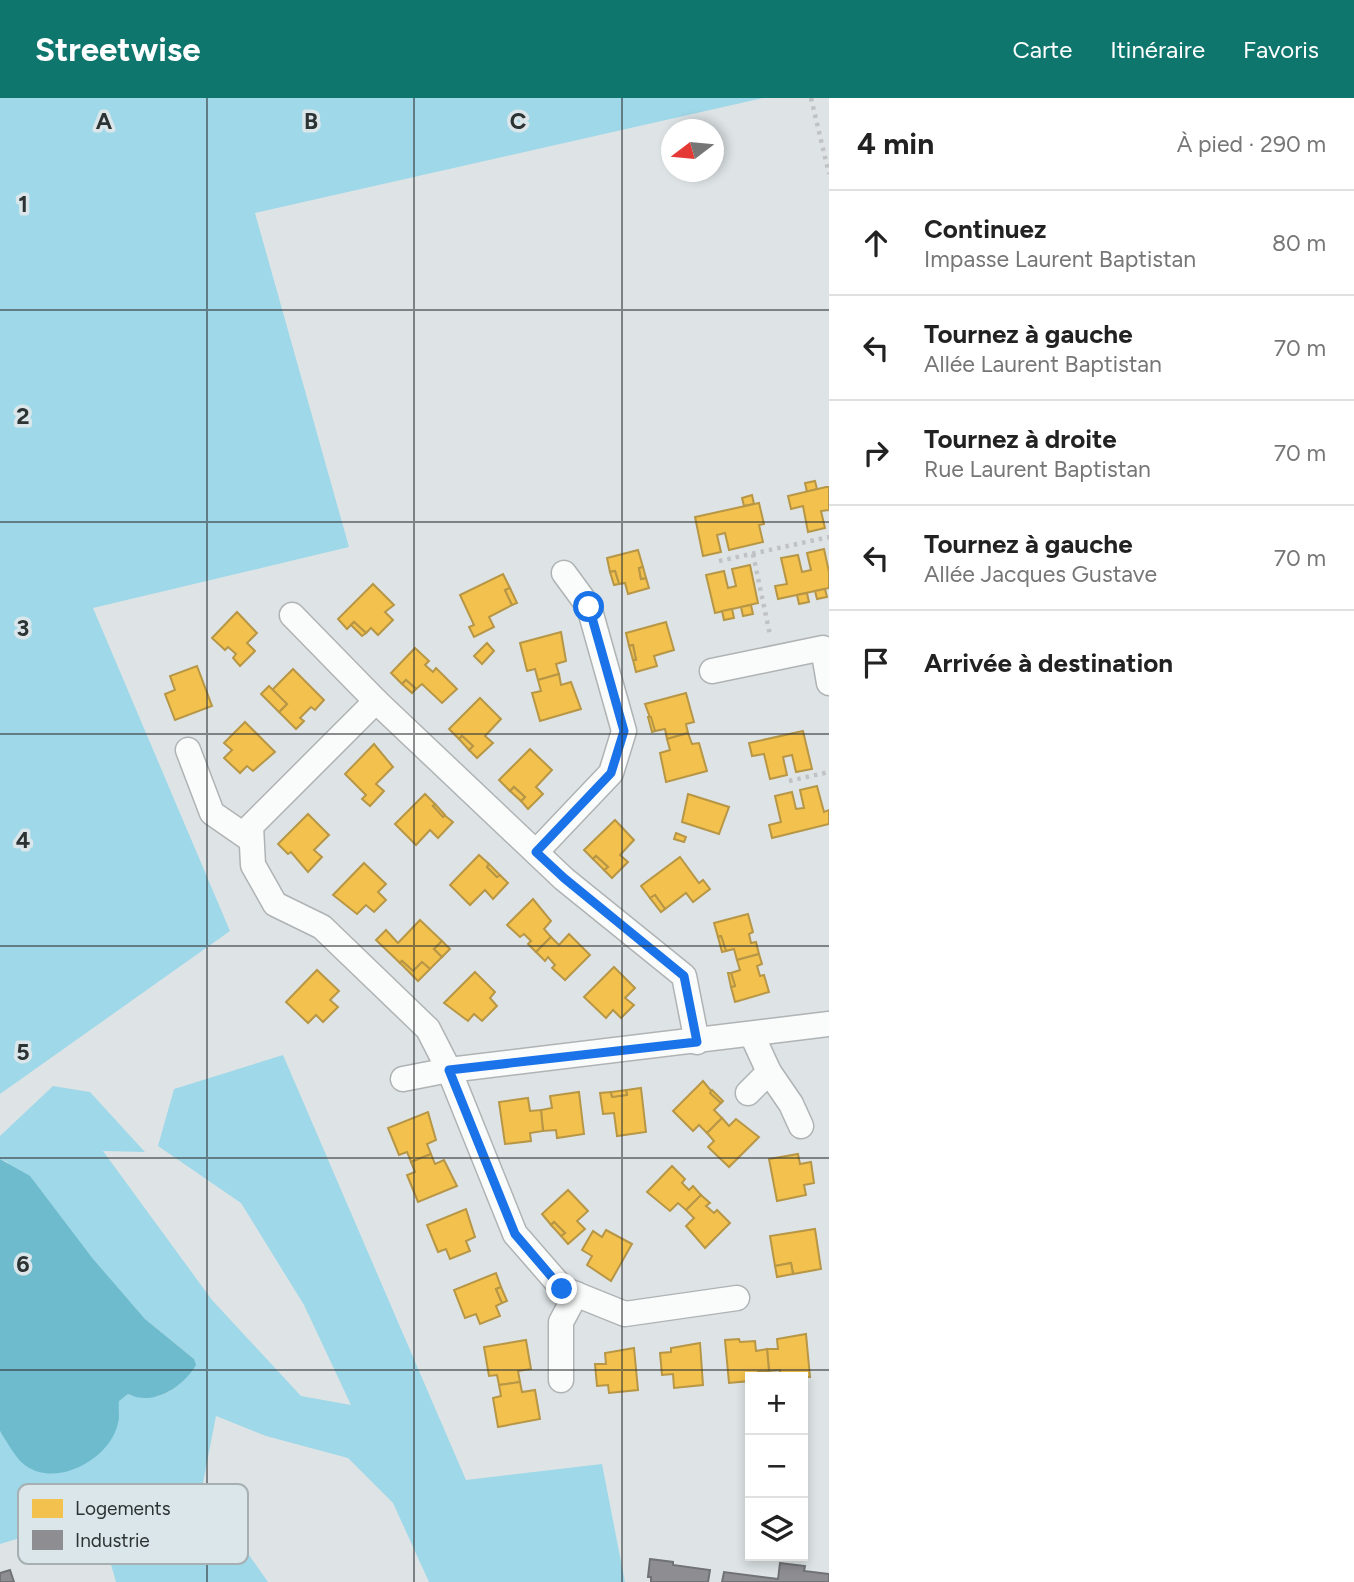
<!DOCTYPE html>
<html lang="fr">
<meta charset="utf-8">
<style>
:root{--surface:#fff;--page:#f6f6f6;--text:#222;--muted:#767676;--line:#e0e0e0;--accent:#0f766e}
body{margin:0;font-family:Figtree,sans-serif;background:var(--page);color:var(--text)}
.controls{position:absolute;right:21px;bottom:21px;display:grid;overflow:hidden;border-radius:0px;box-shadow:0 4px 10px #0003}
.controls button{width:63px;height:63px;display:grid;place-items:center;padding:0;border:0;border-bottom:2px solid var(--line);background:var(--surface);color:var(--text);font:35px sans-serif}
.compass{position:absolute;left:661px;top:21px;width:63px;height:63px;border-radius:50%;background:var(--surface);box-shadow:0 4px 10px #0003;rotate:254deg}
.stop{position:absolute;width:21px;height:21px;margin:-16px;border:5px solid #1a73e8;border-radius:50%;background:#fff}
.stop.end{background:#1a73e8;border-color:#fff;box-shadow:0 2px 7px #0008}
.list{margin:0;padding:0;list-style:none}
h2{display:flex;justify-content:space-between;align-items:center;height:91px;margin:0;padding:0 28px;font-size:30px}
h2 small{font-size:23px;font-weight:400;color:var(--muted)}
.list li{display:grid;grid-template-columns:46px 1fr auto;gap:21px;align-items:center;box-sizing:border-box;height:105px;padding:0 28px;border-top:2px solid var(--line)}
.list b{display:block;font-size:26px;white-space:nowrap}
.list p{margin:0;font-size:23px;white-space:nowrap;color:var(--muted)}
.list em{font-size:23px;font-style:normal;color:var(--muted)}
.icon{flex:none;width:38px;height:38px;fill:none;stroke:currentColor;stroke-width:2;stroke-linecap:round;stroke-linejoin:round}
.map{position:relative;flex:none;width:829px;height:1484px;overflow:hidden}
header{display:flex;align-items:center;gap:42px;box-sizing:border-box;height:98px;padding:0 35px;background:var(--accent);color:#fff}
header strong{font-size:33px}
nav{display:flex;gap:38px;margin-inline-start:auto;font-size:24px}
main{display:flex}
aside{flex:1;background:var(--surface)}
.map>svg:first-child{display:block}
</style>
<header>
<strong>Streetwise</strong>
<nav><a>Carte</a><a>Itinéraire</a><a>Favoris</a></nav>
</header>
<main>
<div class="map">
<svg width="829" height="1484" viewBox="0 0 829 1484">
<rect width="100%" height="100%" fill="#dee4e6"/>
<g fill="#9fd8e8">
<path d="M 0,0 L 763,0 L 255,115 L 349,449 L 93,510 L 230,833 L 0,996 Z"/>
<path d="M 283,957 L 466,1382 L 602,1366 L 625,1484 L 429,1484 L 393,1405 L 348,1360 L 266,1338 L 216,1318 L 202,1390 L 268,1484 L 116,1484 L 97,1417 L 0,1446 L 0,1333 L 27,1369 L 118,1326 L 118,1303 L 128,1296 C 141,1303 164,1300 175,1289 C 183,1282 188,1270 194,1261 L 145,1221 L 7,1064 L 0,1061 L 0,1038 L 53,988 L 90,994 L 145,1054 L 103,1053 L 212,1202 L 301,1298 L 351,1307 L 304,1207 L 241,1105 L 158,1048 L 174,991 Z"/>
</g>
<path fill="#6ebbce" d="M 0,1061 L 30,1078 L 93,1161 L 145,1221 L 194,1261 L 196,1267 C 183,1289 153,1309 128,1296 L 119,1303 C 118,1310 120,1318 118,1325 C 111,1360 58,1390 26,1368 C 16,1361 7,1344 0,1333 Z"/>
<g fill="#f2c14e" stroke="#b79646" stroke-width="2">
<path d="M 815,383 L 817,391 L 807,394 L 805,385 Z"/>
<path d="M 826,389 L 829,389 L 829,412 L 821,413 L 825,430 L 808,434 L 803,408 L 791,411 L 788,398 Z"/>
<path d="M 752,397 L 754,406 L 744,408 L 742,400 Z"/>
<path d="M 759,405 L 764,426 L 759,427 L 763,444 L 729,452 L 725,435 L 717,437 L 721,454 L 703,458 L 695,419 Z"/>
<path d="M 824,451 L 829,474 L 829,490 L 778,501 L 775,488 L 787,486 L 781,460 L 798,457 L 802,474 L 811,472 L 807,455 Z"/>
<path d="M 638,452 L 643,469 L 639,470 L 641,481 L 646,480 L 649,490 L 628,496 L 625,485 L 619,486 L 615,473 L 610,474 L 607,460 Z"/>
<path d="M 750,467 L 758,505 L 715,515 L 706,477 L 724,473 L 728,490 L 736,488 L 732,471 Z"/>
<path d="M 643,469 L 646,480 L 641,481 L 639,470 Z"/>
<path d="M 615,473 L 619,486 L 614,487 L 610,474 Z"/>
<path d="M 503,476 L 510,490 L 505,492 L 512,507 L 489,519 L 494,529 L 474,539 L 469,529 L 474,527 L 460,497 Z"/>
<path d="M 373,486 L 394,507 L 385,514 L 393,522 L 378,537 L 371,530 L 366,535 L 354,524 L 347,531 L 338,521 Z"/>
<path d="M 510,490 L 517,505 L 512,507 L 505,492 Z"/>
<path d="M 825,491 L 827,499 L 817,501 L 815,493 Z"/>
<path d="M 807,495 L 809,504 L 799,506 L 797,497 Z"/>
<path d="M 751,507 L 753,516 L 743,518 L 741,509 Z"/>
<path d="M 732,511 L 734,520 L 724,522 L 722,513 Z"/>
<path d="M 237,514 L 257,535 L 247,545 L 255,553 L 240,568 L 233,560 L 236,556 L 228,549 L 225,552 L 212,540 Z"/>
<path d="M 354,524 L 366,535 L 362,538 L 351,527 Z"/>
<path d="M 666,524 L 674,552 L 654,558 L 657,568 L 636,574 L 633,562 L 636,562 L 633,547 L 629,548 L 626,535 Z"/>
<path d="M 561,534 L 566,563 L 556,566 L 559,576 L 538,582 L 535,571 L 527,573 L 520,545 Z"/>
<path d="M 487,545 L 494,553 L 482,566 L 474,558 Z"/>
<path d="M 633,547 L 636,562 L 633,562 L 629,548 Z"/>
<path d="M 415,550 L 429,563 L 425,567 L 433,574 L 436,570 L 457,591 L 442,605 L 422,586 L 416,591 L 406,582 L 402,586 L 391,575 Z"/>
<path d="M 197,568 L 212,608 L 175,622 L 165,596 L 175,592 L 170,578 Z"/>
<path d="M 293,571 L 324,602 L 315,612 L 311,609 L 300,620 L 304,623 L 296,631 L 279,614 L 287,606 L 272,592 Z"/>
<path d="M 559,576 L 561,587 L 571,584 L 581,611 L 540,623 L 532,595 L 541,593 L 538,582 Z"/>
<path d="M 406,582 L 416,591 L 412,595 L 402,586 Z"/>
<path d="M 269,588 L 287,606 L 279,614 L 261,596 Z"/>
<path d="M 686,595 L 694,624 L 686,626 L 688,635 L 667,641 L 665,631 L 655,633 L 645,606 Z"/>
<path d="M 480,600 L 501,621 L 485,638 L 493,645 L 477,660 L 469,652 L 473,648 L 462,638 L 459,641 L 449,631 Z"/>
<path d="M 648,619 L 651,619 L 655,633 L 652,634 Z"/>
<path d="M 245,624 L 275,654 L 253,673 L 247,668 L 240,675 L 224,660 L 232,652 L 224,645 Z"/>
<path d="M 803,633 L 812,671 L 796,674 L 792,657 L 783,659 L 787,677 L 770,681 L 764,656 L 752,658 L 749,645 Z"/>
<path d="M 688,635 L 692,646 L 699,645 L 707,673 L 666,684 L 660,655 L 670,652 L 667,641 Z"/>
<path d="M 462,638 L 473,648 L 469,652 L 459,641 Z"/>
<path d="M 374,646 L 393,669 L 376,686 L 384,693 L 370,708 L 362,701 L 366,697 L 345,676 Z"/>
<path d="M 530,651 L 552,672 L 536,689 L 543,696 L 528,711 L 521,703 L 525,699 L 514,689 L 510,693 L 499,682 Z"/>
<path d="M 817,688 L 824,714 L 829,712 L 829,726 L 772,740 L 769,727 L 781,724 L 775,698 L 792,694 L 796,711 L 804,710 L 800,692 Z"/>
<path d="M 514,689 L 525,699 L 521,703 L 510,693 Z"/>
<path d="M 425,696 L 435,706 L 433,708 L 453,724 L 438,740 L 430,732 L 416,747 L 395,726 Z"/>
<path d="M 688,696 L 729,709 L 719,736 L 682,724 Z"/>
<path d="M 435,706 L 445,717 L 443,719 L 433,708 Z"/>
<path d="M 308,716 L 329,737 L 314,752 L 322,759 L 308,774 L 291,754 L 288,756 L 278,746 Z"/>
<path d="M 615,722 L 634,742 L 620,757 L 628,764 L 612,780 L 604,772 L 608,769 L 596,758 L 593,761 L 584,752 Z"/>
<path d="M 676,735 L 686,739 L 684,744 L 674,741 Z"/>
<path d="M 479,757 L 489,766 L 487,769 L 497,779 L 500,777 L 508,785 L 493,801 L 485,792 L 470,807 L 450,787 Z"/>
<path d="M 596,758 L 608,769 L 604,772 L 593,761 Z"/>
<path d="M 680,759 L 699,785 L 703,782 L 710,791 L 693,804 L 686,795 L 665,811 L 655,797 L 650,800 L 641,788 Z"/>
<path d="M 364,765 L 386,786 L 378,794 L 386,802 L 374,814 L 366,807 L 357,816 L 333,797 Z"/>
<path d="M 489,766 L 500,777 L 497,779 L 487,769 Z"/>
<path d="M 655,797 L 665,811 L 661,814 L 650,800 Z"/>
<path d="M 533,801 L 551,823 L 544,831 L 551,839 L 536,854 L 528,846 L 531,843 L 524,836 L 520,839 L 507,827 Z"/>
<path d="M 748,816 L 753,834 L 749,836 L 751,845 L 756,844 L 759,856 L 737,862 L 734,851 L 726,853 L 721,838 L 718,839 L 714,825 Z"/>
<path d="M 420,822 L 442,843 L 434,851 L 442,859 L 430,871 L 422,864 L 413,873 L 402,863 L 400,865 L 376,842 L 386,832 L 398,845 Z"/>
<path d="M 569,836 L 590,857 L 565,882 L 552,870 L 555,867 L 548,859 L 545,863 L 536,854 L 551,839 L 559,847 Z"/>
<path d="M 721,838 L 726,853 L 722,854 L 718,839 Z"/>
<path d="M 442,843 L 450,851 L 442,859 L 434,851 Z"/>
<path d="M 759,856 L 762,866 L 757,868 L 760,878 L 764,877 L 769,894 L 735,904 L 731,889 L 735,888 L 731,875 L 740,872 L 737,862 Z"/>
<path d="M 402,863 L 413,873 L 422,864 L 430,871 L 418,883 L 400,865 Z"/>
<path d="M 614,869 L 635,890 L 625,900 L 634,907 L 621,920 L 613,912 L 606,920 L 584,899 Z"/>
<path d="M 317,872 L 339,893 L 330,902 L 338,909 L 323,924 L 316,917 L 308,925 L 286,904 Z"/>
<path d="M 475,874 L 495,894 L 490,900 L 497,908 L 482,923 L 474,916 L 468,923 L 444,905 Z"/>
<path d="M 728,875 L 731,875 L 735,888 L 731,889 Z"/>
<path d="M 703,983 L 721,1005 L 714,1012 L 722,1020 L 707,1035 L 699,1027 L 693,1033 L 673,1013 Z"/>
<path d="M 641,990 L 646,1034 L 617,1038 L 614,1015 L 603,1016 L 600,995 L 611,994 L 612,999 L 627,997 L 626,992 Z"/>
<path d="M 626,992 L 627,997 L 612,999 L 611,994 Z"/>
<path d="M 712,992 L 723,1003 L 721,1005 L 710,995 Z"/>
<path d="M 579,994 L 584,1036 L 557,1040 L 556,1032 L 543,1033 L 541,1012 L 552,1010 L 550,998 Z"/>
<path d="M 528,1000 L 530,1013 L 541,1012 L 543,1033 L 530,1035 L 531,1043 L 505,1046 L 499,1004 Z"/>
<path d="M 428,1014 L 436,1042 L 427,1046 L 431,1056 L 411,1064 L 407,1054 L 399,1057 L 388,1030 Z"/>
<path d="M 722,1020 L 729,1028 L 736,1021 L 759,1039 L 729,1069 L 708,1049 L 714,1043 L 707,1035 Z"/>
<path d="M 431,1056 L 435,1066 L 444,1062 L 457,1088 L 418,1104 L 407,1077 L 415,1074 L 411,1064 Z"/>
<path d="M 798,1056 L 800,1066 L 811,1064 L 814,1085 L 804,1087 L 806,1097 L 777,1103 L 769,1061 Z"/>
<path d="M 672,1068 L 685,1081 L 682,1085 L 689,1092 L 693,1088 L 701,1097 L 686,1112 L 678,1105 L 670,1113 L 647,1094 Z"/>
<path d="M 568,1092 L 588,1113 L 577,1123 L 585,1131 L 568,1146 L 561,1138 L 565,1135 L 554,1124 L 551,1127 L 542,1116 Z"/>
<path d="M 701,1097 L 710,1105 L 706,1108 L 714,1115 L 717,1112 L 730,1125 L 705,1150 L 686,1128 L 694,1120 L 686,1112 Z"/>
<path d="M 466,1111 L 475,1139 L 466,1143 L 470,1153 L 450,1161 L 446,1151 L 438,1154 L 427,1127 Z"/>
<path d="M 554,1124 L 565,1135 L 561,1138 L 551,1127 Z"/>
<path d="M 815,1131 L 821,1171 L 793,1176 L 791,1165 L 775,1168 L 770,1138 Z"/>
<path d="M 606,1132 L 632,1146 L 611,1183 L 587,1167 L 592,1158 L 582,1152 L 593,1133 L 602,1139 Z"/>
<path d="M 791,1165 L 793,1176 L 777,1179 L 775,1168 Z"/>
<path d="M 496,1175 L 501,1189 L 496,1191 L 502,1205 L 496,1208 L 500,1218 L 480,1226 L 476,1216 L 465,1220 L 454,1192 Z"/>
<path d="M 501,1189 L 507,1203 L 502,1205 L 496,1191 Z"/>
<path d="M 806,1236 L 810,1279 L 780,1279 L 780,1272 L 769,1273 L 767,1251 L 778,1251 L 777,1241 Z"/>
<path d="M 739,1241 L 740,1244 L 755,1243 L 756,1253 L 767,1251 L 769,1273 L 758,1274 L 758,1279 L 750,1279 L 750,1283 L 729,1285 L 725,1242 Z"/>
<path d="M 526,1242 L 531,1271 L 518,1273 L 520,1284 L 499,1287 L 497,1277 L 489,1278 L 484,1249 Z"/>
<path d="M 700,1245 L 703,1287 L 674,1290 L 673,1276 L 662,1277 L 660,1255 L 671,1254 L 671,1250 Z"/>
<path d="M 634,1250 L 638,1292 L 609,1295 L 608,1287 L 597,1288 L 595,1266 L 606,1266 L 605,1255 Z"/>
<path d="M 520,1284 L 522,1294 L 535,1292 L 540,1321 L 498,1329 L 493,1300 L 501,1298 L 499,1287 Z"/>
</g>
<g fill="#8d8d92" stroke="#707276" stroke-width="2">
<path d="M 650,1461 L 673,1464 L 673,1467 L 710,1472 L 708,1484 L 651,1484 L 651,1479 L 648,1479 Z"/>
<path d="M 780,1465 L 805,1468 L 804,1473 L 829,1476 L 829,1484 L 722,1484 L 724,1474 L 778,1481 Z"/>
<path d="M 10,1472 L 14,1484 L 0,1484 L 0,1475 Z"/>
</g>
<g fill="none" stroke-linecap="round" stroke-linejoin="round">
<g stroke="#afb3b4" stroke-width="27">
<g id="street">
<path d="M 292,517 L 376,603 L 564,781 L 684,878 L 697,944"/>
<path d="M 712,573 L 823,550 L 829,585"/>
<path d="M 376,603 L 251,728 L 253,767 L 275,806 L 322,829 L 428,931 L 449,972 L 515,1136 L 563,1191 L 625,1216 L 737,1200"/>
<path d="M 188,652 L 212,715 L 251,742"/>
<path d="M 536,754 L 611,675 L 624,633 L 589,509 L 564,475"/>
<path d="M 752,937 L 769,974 L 791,1006 L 801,1028"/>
<path d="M 403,981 L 449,972 L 829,926"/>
<path d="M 748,995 L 769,974"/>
<path d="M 561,1282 L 561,1224 L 576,1196"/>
</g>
</g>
<g stroke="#c0c2c3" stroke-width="4.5" stroke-dasharray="3.5 5" stroke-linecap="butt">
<path d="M 811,0 L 829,76"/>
<path d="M 753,456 L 770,537"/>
<path d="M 719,463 L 829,439"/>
<path d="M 789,683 L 829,674"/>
</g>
<use href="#street" stroke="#fafbfb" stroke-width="24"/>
</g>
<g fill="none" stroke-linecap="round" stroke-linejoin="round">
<path stroke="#1a73e8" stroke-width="9" d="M 562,1191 L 515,1136 L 449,972 L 697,944 L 684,878 L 564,780 L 536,754 L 611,675 L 624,633 L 589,509"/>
</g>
<path fill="none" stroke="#2d3233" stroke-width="2" stroke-opacity="0.55" d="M 207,0 L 207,1484M 414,0 L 414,1484M 622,0 L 622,1484M 0,212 L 829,212M 0,424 L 829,424M 0,636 L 829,636M 0,848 L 829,848M 0,1060 L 829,1060M 0,1272 L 829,1272"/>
<rect x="18" y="1386" width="230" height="80" rx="10" fill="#dae6ea" stroke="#a6b0b3" stroke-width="2"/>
<rect x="32" y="1401" width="31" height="19" fill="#f2c14e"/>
<rect x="32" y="1432" width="31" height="20" fill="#8d8d92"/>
<g font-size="19" fill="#2d3233">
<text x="75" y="1417">Logements</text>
<text x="75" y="1449">Industrie</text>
</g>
<g font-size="23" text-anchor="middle" font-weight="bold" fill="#2d3233" stroke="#dae6ea" stroke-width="7" stroke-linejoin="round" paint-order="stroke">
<text x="104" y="31">A</text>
<text x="311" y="31">B</text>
<text x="518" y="31">C</text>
<text x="23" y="114">1</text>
<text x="23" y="326">2</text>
<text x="23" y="538">3</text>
<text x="23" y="750">4</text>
<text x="23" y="962">5</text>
<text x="23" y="1174">6</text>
</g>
</svg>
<div class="controls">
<button>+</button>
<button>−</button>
<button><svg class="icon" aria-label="layers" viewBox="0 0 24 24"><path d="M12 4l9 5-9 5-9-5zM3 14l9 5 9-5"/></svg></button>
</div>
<svg class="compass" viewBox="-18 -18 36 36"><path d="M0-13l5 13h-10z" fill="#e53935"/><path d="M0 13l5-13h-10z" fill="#767676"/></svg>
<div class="stop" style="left:589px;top:509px"></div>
<div class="stop end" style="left:562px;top:1191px"></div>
</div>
<aside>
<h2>4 min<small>À pied · 290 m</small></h2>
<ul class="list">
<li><svg class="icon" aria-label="ahead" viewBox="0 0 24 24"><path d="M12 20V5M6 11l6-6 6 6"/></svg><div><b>Continuez</b><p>Impasse Laurent Baptistan</p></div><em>80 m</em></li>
<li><svg class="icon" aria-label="left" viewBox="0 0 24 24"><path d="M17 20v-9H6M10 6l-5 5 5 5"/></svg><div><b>Tournez à gauche</b><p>Allée Laurent Baptistan</p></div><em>70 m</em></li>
<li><svg class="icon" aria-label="right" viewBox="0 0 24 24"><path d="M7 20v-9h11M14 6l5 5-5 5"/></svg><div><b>Tournez à droite</b><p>Rue Laurent Baptistan</p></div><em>70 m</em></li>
<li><svg class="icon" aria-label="left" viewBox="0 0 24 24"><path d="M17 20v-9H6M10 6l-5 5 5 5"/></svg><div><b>Tournez à gauche</b><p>Allée Jacques Gustave</p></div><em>70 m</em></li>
<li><svg class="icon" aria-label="arrive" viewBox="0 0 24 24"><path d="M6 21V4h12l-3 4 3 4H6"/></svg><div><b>Arrivée à destination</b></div></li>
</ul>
</aside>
</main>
